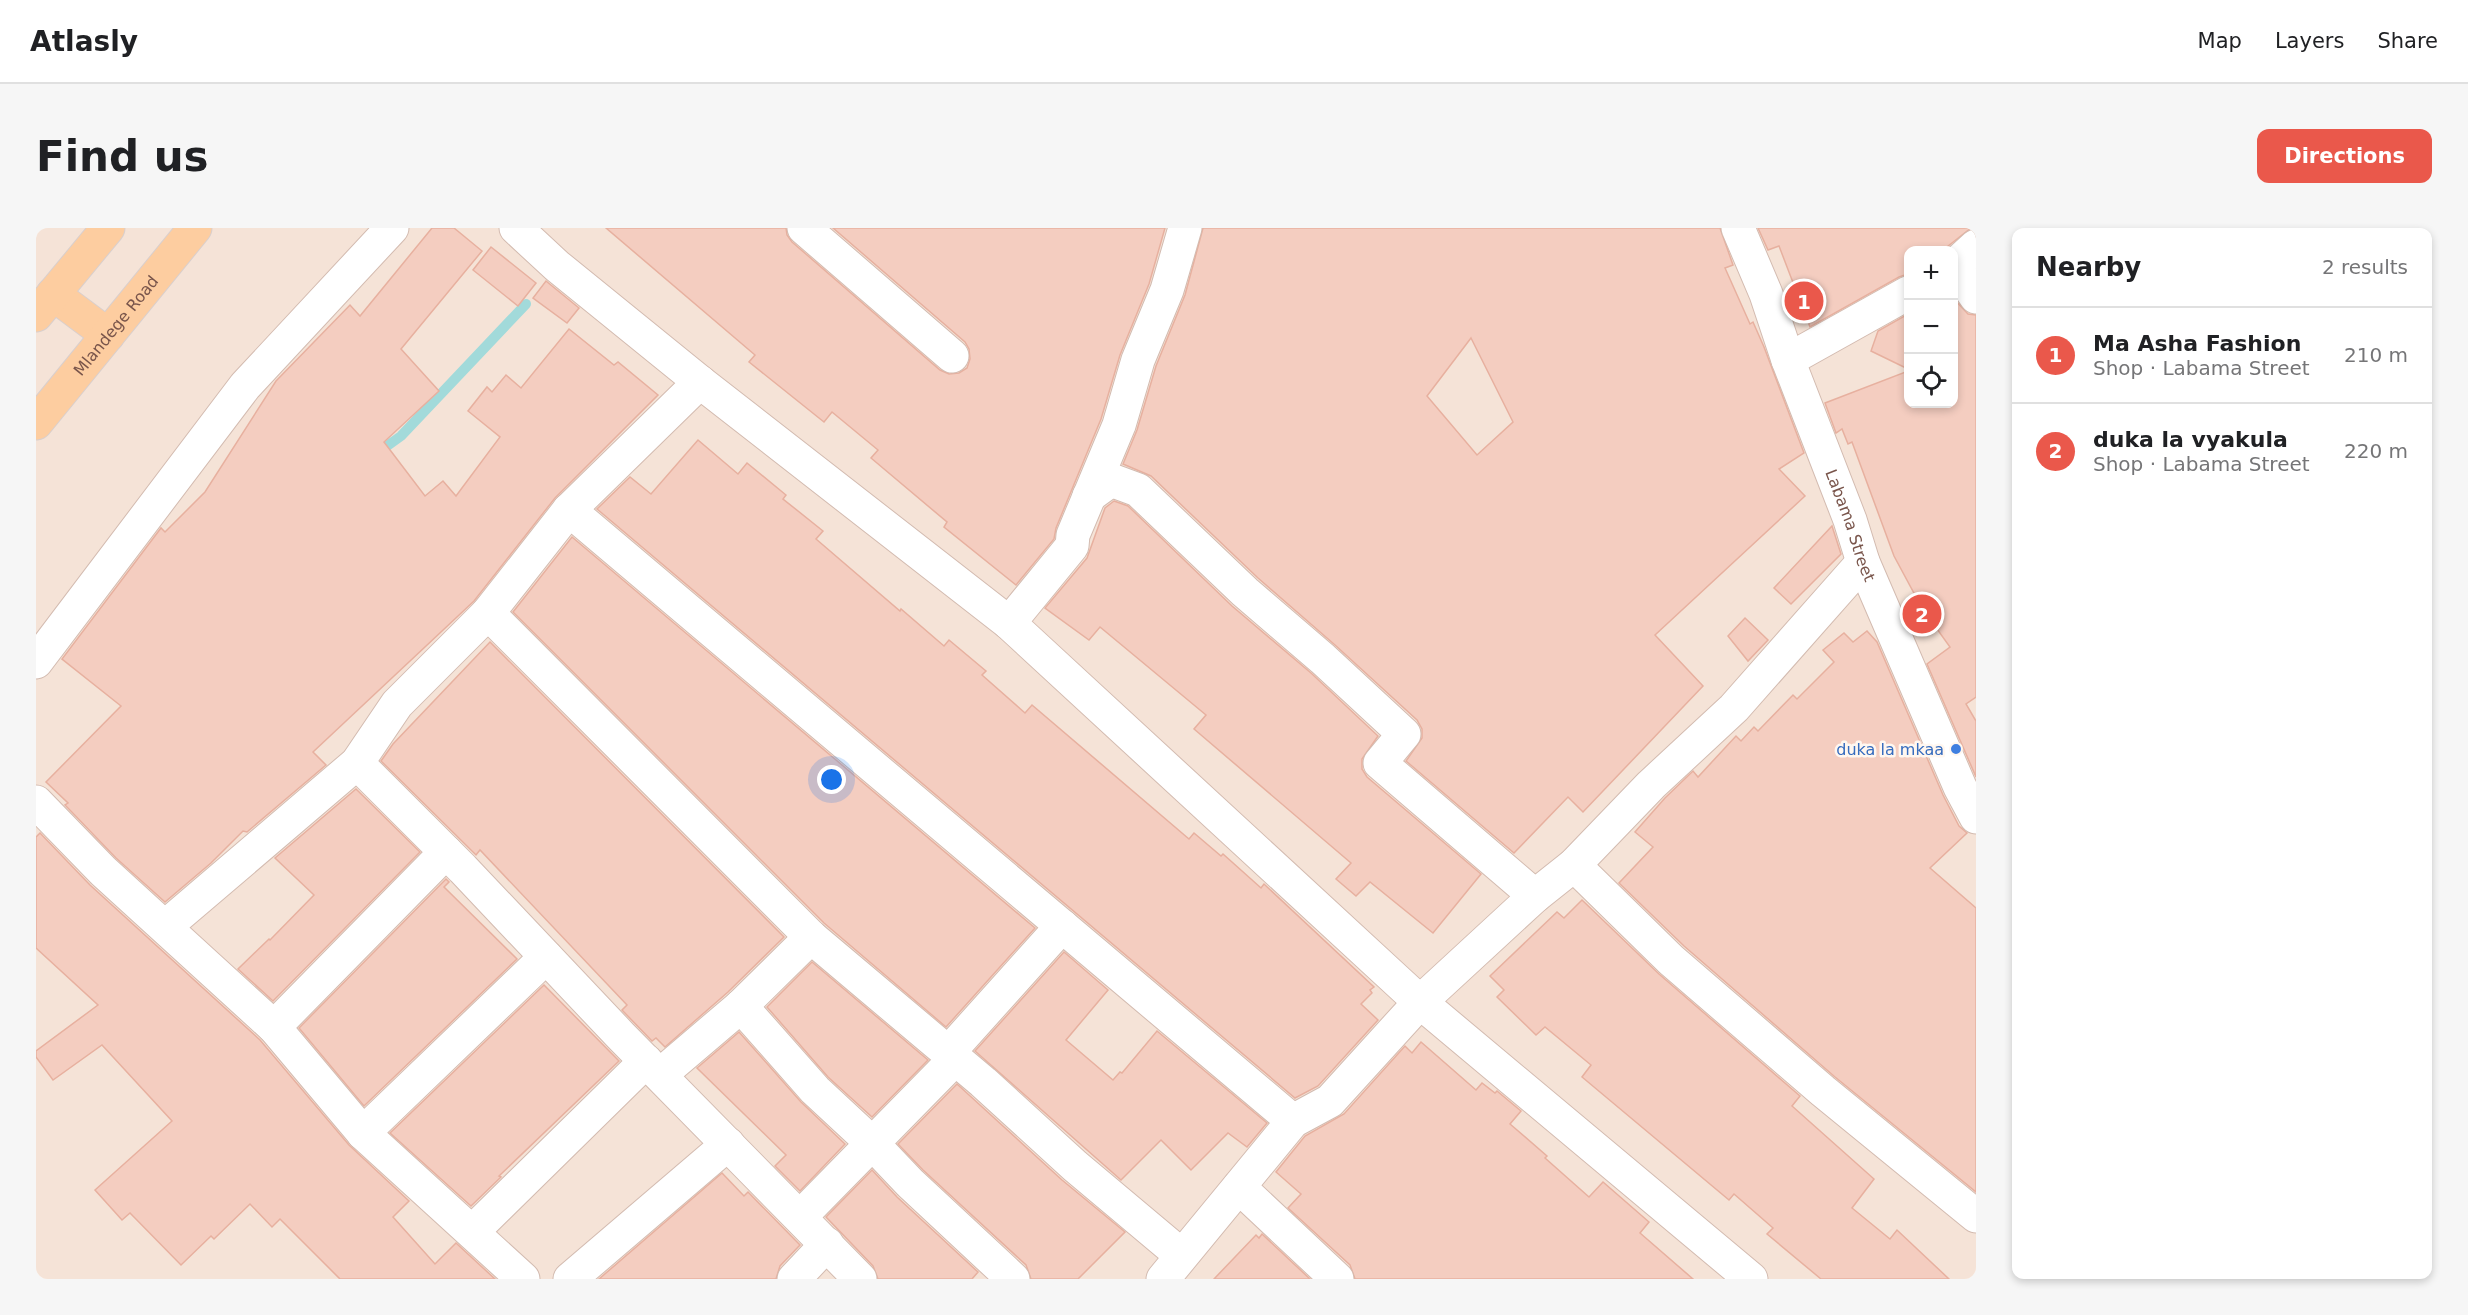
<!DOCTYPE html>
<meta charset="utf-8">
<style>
:root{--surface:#fff;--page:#f6f6f6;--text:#202124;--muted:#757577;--line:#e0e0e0;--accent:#ea584b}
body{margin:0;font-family:"DejaVu Sans",sans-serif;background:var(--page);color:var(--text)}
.controls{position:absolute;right:18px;top:18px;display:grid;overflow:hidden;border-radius:12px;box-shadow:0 3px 9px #0003}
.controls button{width:54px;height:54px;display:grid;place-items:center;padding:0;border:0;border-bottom:2px solid var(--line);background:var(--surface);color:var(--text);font:30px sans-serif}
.you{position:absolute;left:796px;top:552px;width:21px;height:21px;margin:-15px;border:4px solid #fff;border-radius:50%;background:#1a73e8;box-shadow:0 0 0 9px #1a73e833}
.badge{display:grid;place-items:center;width:39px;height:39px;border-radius:50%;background:var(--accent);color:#fff;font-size:20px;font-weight:700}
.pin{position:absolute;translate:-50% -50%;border:3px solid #fff;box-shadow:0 2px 6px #0006}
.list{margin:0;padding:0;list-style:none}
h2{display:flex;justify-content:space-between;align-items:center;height:78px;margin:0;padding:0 24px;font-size:26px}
h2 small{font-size:20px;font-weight:400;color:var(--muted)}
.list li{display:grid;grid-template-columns:39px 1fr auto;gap:18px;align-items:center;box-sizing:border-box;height:96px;padding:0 24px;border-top:2px solid var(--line)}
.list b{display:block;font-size:22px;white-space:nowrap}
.list p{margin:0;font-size:20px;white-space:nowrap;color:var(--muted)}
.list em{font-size:20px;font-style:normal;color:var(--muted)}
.icon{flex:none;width:33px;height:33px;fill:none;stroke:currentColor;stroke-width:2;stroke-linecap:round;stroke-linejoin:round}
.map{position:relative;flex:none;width:1940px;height:1051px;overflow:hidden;border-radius:12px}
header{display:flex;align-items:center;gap:36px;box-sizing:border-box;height:84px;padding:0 30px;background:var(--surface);border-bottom:2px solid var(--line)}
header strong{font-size:28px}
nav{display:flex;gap:33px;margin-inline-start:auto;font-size:21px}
.intro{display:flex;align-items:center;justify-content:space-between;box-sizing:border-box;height:144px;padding:0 36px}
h1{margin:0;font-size:42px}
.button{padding:15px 27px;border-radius:12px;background:var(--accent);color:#fff;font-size:21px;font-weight:700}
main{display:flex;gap:36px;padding:0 36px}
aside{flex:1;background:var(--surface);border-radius:12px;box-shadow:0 3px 9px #0003}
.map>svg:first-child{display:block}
</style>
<header>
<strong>Atlasly</strong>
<nav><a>Map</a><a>Layers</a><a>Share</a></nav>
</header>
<div class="intro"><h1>Find us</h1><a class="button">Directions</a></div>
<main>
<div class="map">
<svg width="1940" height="1051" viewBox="0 0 1940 1051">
<rect width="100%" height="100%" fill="#fdf2e9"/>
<path fill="#f5e3d7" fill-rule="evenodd" d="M 0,0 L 1940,0 L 1940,1051 L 0,1051 ZM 1872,22 L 1918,22 L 1918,176 L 1872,176 Z"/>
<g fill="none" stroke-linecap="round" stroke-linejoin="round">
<path stroke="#a2dada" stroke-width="10" d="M 340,226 L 365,208 L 490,76"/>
</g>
<g fill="#f4cdc0" stroke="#e7b09f" stroke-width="1.5" fill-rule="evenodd">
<path d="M 396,0 L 418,0 L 446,23 L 365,121 L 403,163 L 348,214 L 389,268 L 407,253 L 420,268 L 464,209 L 432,183 L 451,159 L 456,164 L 470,147 L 485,160 L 533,101 L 578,137 L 582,134 L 622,167 L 519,270 L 438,373 L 277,524 L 290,537 L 211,604 L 207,603 L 175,635 L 129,674 L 80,630 L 29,577 L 32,575 L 10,554 L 85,478 L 26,431 L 125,300 L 129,304 L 169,264 L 240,153 L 314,77 L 324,88 Z"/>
<path d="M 570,0 L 750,0 L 751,7 L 756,14 L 904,142 L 913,146 L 923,145 L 931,140 L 934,131 L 933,121 L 929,114 L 797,0 L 1129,0 L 1113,56 L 1084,127 L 1065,191 L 1020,300 L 1018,311 L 980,357 L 908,299 L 911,294 L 835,230 L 842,222 L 796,184 L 788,194 L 713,134 L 719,127 Z"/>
<path d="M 1167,0 L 1684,0 L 1697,37 L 1689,40 L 1714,96 L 1717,94 L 1728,119 L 1768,225 L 1743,241 L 1769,268 L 1619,407 L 1667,458 L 1547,584 L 1532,569 L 1478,625 L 1370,533 L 1386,510 L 1386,501 L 1381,492 L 1299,417 L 1222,350 L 1115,248 L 1087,236 L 1101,202 L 1120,138 L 1149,67 ZM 1435,110 L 1477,194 L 1441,227 L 1391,168 Z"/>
<path d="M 1722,0 L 1935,0 L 1907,22 L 1872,22 L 1872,46 L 1863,49 L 1774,99 L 1743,18 L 1732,22 Z"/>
<path d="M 455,19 L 500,55 L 482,78 L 437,42 Z"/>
<path d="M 510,53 L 543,80 L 531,95 L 497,70 Z"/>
<path d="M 1917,70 L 1932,86 L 1940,87 L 1940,469 L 1930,476 L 1940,493 L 1940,549 L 1891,436 L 1914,419 L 1886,380 L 1858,328 L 1816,214 L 1812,216 L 1806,201 L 1800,205 L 1789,175 L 1872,143 L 1872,176 L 1917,176 Z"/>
<path d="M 1872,86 L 1872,141 L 1835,123 L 1842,103 Z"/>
<path d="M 662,212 L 702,246 L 711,235 L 750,267 L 747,271 L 787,303 L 780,311 L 864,383 L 865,381 L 908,418 L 913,412 L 950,443 L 946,447 L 989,485 L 996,477 L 1153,611 L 1158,605 L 1185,628 L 1187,626 L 1225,660 L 1228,656 L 1338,759 L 1334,762 L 1336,765 L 1325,776 L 1342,792 L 1282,858 L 1259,870 L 561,281 L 594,249 L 615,266 Z"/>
<path d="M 1078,273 L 1092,278 L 1196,378 L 1275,445 L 1342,508 L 1326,531 L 1326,541 L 1331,549 L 1445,646 L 1397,705 L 1334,654 L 1320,668 L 1300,651 L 1315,635 L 1158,501 L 1170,487 L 1064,399 L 1053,412 L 1009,380 L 1051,330 L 1069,280 Z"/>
<path d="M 1796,298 L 1805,326 L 1755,376 L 1738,360 Z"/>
<path d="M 536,309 L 999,700 L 910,799 L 788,695 L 477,384 Z"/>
<path d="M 1709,390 L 1732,412 L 1712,433 L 1692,408 Z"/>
<path d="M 1831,403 L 1841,414 L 1907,567 L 1923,598 L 1931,605 L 1894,640 L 1940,680 L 1940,964 L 1799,849 L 1648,718 L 1583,655 L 1617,619 L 1599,604 L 1629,570 L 1657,543 L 1662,549 L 1700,508 L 1705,513 L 1718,499 L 1722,503 L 1757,467 L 1761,471 L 1798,434 L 1787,422 L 1808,405 L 1817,414 Z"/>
<path d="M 454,414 L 748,709 L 692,764 L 629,819 L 620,810 L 616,813 L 586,782 L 591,777 L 444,622 L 440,627 L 345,533 L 357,516 Z"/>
<path d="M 320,561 L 384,624 L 237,773 L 202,741 L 233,711 L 234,712 L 278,667 L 239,630 Z"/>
<path d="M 4,605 L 54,657 L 224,812 L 313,917 L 373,973 L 357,989 L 399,1036 L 420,1015 L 459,1051 L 304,1051 L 244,991 L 236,999 L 214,976 L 178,1011 L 175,1008 L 145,1037 L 94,985 L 86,992 L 59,962 L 136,893 L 66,817 L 17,852 L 0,829 L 0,823 L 62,777 L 0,720 L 0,609 Z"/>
<path d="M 410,651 L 413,654 L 408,659 L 481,731 L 328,878 L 263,800 Z"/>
<path d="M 1546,672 L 1623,746 L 1764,868 L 1756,878 L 1838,951 L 1816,980 L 1854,1011 L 1861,1002 L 1913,1051 L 1785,1051 L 1731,1006 L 1737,1000 L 1698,966 L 1693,972 L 1546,849 L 1555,837 L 1509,799 L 1500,807 L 1461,769 L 1468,762 L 1454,748 L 1521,684 L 1528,690 Z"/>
<path d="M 1028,724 L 1072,762 L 1030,812 L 1077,852 L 1084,844 L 1086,845 L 1121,803 L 1231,895 L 1211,919 L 1192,905 L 1155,942 L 1125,912 L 1085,952 L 939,823 Z"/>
<path d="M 776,734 L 892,832 L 836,889 L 792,849 L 731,779 Z"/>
<path d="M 508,757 L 583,833 L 463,948 L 465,949 L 435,978 L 354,905 Z"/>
<path d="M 703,804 L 765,874 L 809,916 L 764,963 L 739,938 L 750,927 L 661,840 Z"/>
<path d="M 1385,814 L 1440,862 L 1446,855 L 1459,865 L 1461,863 L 1485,883 L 1474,896 L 1511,928 L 1509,930 L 1553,969 L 1567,954 L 1613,994 L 1604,1005 L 1657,1051 L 1319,1051 L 1314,1037 L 1252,980 L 1265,966 L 1240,944 L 1269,908 L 1308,886 L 1369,818 L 1376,825 Z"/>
<path d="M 921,856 L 1026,952 L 1089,1004 L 1042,1051 L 995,1051 L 990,1037 L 887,942 L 862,916 Z"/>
<path d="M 836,942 L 861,969 L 942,1044 L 936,1051 L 842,1051 L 837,1038 L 790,989 Z"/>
<path d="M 686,945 L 708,968 L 712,964 L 764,1017 L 744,1038 L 740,1051 L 563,1051 Z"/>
<path d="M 1226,1006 L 1274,1051 L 1178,1051 L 1220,1007 L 1223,1010 Z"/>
</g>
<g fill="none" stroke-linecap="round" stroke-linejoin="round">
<g stroke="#d3bbb0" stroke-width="35">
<g id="minor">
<path d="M 768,0 L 916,128"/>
<path id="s1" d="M 1702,0 L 1730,66 L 1752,132 L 1814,292 L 1827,334 L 1924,559 L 1940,589"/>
<path d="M 1918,38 L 1940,69"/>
<path d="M 1918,38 L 1940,18"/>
<path d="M 1752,132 L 1872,65"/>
<path d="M 1053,268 L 1075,252 L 1102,262 L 1209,364 L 1287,431 L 1368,506 L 1344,535 L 1499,668"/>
<path d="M 533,282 L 1257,893"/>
<path d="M 452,385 L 775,709 L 947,854 L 1039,938 L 1145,1027"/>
<path d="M 973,395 L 1036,318 L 1037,307 L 1083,197 L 1102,132 L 1131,62 L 1149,0"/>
<path d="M 0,434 L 209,158 L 356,0"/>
<path d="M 321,535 L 427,641 L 585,808 L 824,1051"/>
<path d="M 0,574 L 67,643 L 238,799 L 327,905 L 487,1051"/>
<path d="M 1538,637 L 1635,732 L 1787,863 L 1940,988"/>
<path d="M 130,698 L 321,535 L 361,476 L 452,385 L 533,282 L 664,154"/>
<path d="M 705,778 L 779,862 L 836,915 L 874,955 L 977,1051"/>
<path d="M 238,799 L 410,624"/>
<path d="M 912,825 L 1026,698"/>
<path d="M 624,847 L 705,778 L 775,709"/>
<path d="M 327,905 L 510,729"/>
<path d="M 1203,959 L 1301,1051"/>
<path d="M 764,989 L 919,831"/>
<path d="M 436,1004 L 610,833"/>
<path d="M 534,1051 L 692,916"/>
<path d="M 758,1051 L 791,1016"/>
<path d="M 1127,1051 L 1257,893 L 1294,873 L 1384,774 L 1499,668 L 1538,637 L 1615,557 L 1698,480 L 1827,334"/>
</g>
</g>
<g stroke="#d3bbb0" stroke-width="35">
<path id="tertiary" d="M 480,0 L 521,38 L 664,154 L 973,395 L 1384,774 L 1715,1051"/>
</g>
<g stroke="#d9cfcd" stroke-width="35">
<g id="primary">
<path d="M 17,66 L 72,107"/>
<path d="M 0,87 L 72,0"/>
<path id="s2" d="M 0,195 L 159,0"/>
</g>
</g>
<use href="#minor" stroke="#fff" stroke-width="33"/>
<use href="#tertiary" stroke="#fff" stroke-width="33"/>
<use href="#primary" stroke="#fdcda0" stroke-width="33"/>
</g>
<circle fill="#3f7fe0" stroke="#fff7f0" stroke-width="2" cx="1920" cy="521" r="6"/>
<g text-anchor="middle" stroke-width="5" stroke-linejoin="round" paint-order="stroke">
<g font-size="16" fill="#79554b" stroke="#fff7f0">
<text dy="6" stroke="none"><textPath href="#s2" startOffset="126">Mlandege Road</textPath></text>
<text dy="6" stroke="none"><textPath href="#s1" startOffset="318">Labama Street</textPath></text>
</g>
<g font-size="16" fill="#366cbe" stroke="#fff7f0" text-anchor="end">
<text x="1908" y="527">duka la mkaa</text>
</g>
</g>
</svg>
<div class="controls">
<button>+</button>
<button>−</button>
<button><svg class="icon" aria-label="locate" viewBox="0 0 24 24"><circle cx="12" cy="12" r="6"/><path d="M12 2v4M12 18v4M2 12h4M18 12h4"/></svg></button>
</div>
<div class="you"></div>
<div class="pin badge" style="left:1768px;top:73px">1</div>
<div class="pin badge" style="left:1886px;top:386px">2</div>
</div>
<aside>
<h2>Nearby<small>2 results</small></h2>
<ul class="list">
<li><span class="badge">1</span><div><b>Ma Asha Fashion</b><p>Shop · Labama Street</p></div><em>210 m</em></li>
<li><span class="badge">2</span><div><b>duka la vyakula</b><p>Shop · Labama Street</p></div><em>220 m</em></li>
</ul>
</aside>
</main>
